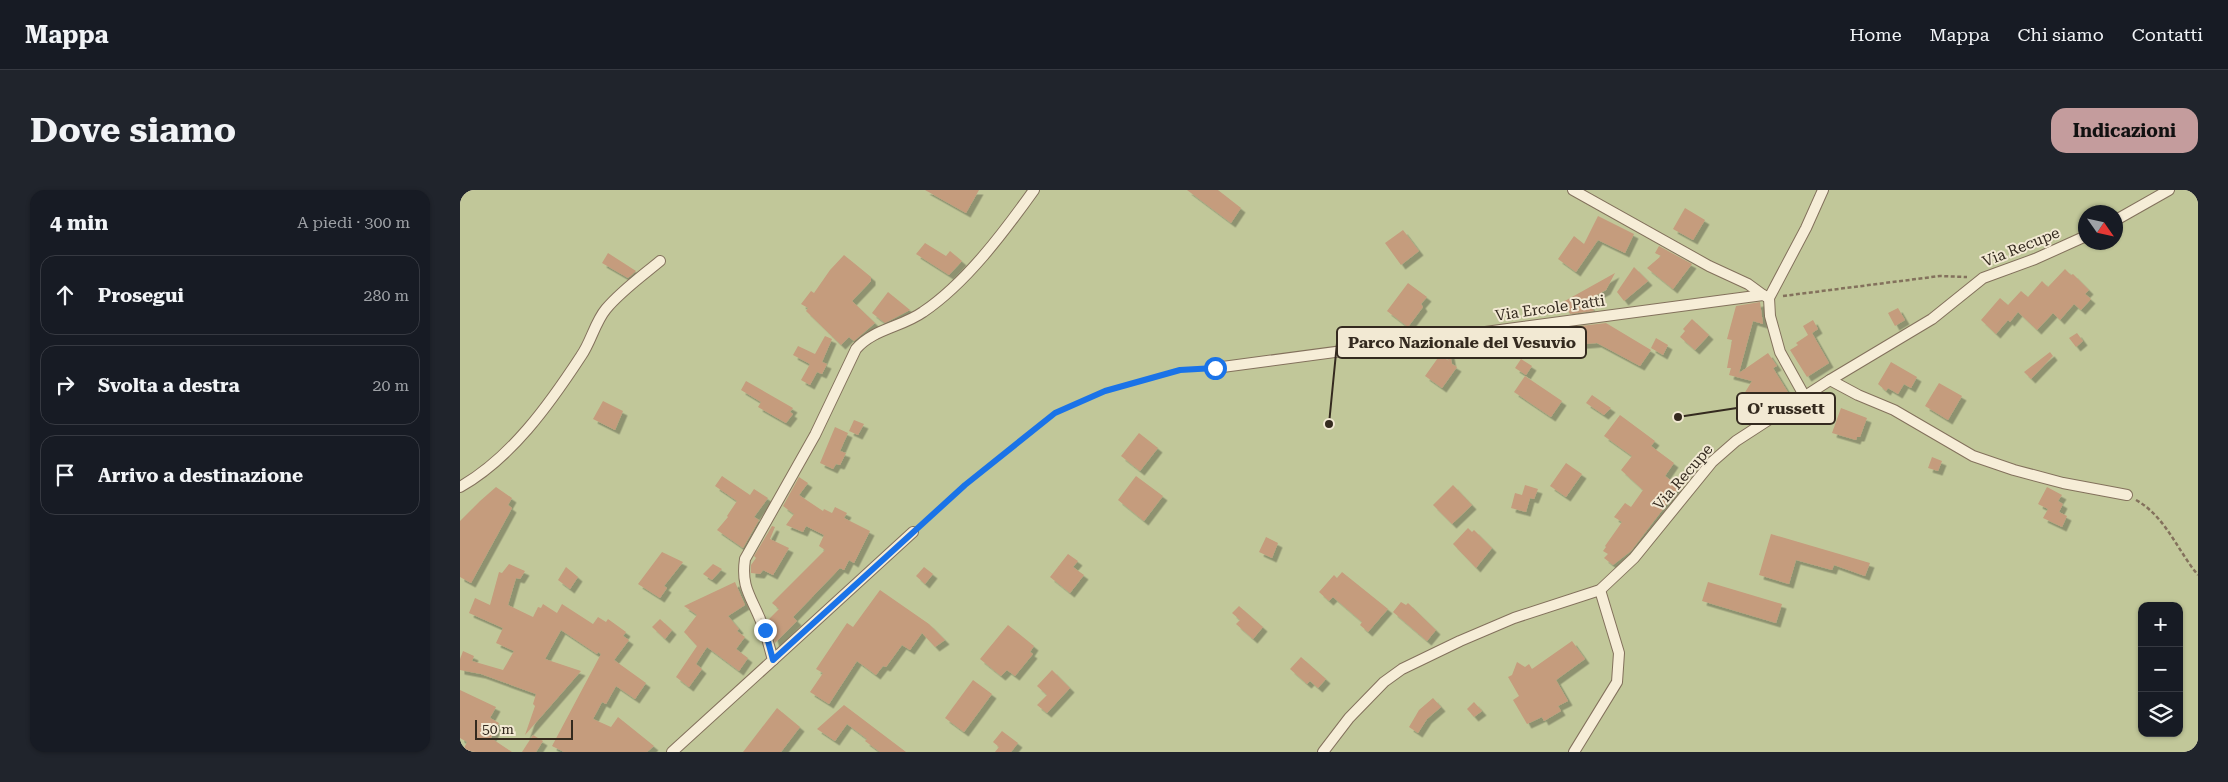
<!DOCTYPE html>
<html lang="it">
<meta charset="utf-8">
<style>
:root{--surface:#171b24;--page:#20242c;--text:#f1f3f6;--muted:#9ea1a6;--line:#363941;--accent:#c49c9d}
body{margin:0;font-family:"Roboto Serif",serif;background:var(--page);color:var(--text)}
.controls{position:absolute;right:15px;bottom:15px;display:grid;overflow:hidden;border-radius:10px;box-shadow:0 1px 4px #0004}
.controls button{width:45px;height:45px;display:grid;place-items:center;padding:0;border:0;border-bottom:1px solid var(--line);background:var(--surface);color:var(--text);font:25px sans-serif}
.compass{position:absolute;left:1618px;top:15px;width:45px;height:45px;border-radius:50%;background:var(--surface);box-shadow:0 1px 4px #0004;rotate:124deg}
.scale{position:absolute;left:15px;bottom:12px;width:98px;box-sizing:border-box;padding-left:5px;border:2px solid #342a1f;border-top:0;font-size:14px;line-height:18px;white-space:nowrap;color:#342a1f;-webkit-text-stroke:4px #f2e9d3;paint-order:stroke}
.stop{position:absolute;width:15px;height:15px;margin:-11px;border:4px solid #1a73e8;border-radius:50%;background:#fff}
.stop.end{background:#1a73e8;border-color:#fff;box-shadow:0 1px 5px #0008}
.list{margin:0;padding:0;list-style:none}
h2{display:flex;justify-content:space-between;align-items:center;height:65px;margin:0;padding:0 20px;font-size:21px}
h2 small{font-size:16px;font-weight:400;color:var(--muted)}
.list li{display:grid;grid-template-columns:32px 1fr auto;gap:15px;align-items:center;box-sizing:border-box;height:80px;margin:0 10px 10px;padding:0 10px;border:1px solid var(--line);border-radius:15px}
.list b{display:block;font-size:19px;white-space:nowrap}
.list em{font-size:16px;font-style:normal;color:var(--muted)}
.icon{flex:none;width:28px;height:28px;fill:none;stroke:currentColor;stroke-width:2;stroke-linecap:round;stroke-linejoin:round}
.map{position:relative;flex:none;width:1738px;height:562px;overflow:hidden;border-radius:15px}
header{display:flex;align-items:center;gap:30px;box-sizing:border-box;height:70px;padding:0 25px;background:var(--surface);border-bottom:1px solid var(--line)}
header strong{font-size:24px}
nav{display:flex;gap:28px;margin-inline-start:auto;font-size:18px}
.intro{display:flex;align-items:center;justify-content:space-between;box-sizing:border-box;height:120px;padding:0 30px}
h1{margin:0;font-size:35px}
.button{padding:12px 22px;border-radius:15px;background:var(--accent);color:#111;font-size:18px;font-weight:700}
main{display:flex;gap:30px;padding:0 30px}
aside{flex:1;background:var(--surface);border-radius:15px;box-shadow:0 1px 4px #0004}
.map>svg:first-child{display:block}
</style>
<header>
<strong>Mappa</strong>
<nav><a>Home</a><a>Mappa</a><a>Chi siamo</a><a>Contatti</a></nav>
</header>
<div class="intro"><h1>Dove siamo</h1><a class="button">Indicazioni</a></div>
<main>
<aside>
<h2>4 min<small>A piedi · 300 m</small></h2>
<ul class="list">
<li><svg class="icon" aria-label="ahead" viewBox="0 0 24 24"><path d="M12 20V5M6 11l6-6 6 6"/></svg><div><b>Prosegui</b></div><em>280 m</em></li>
<li><svg class="icon" aria-label="right" viewBox="0 0 24 24"><path d="M7 20v-9h11M14 6l5 5-5 5"/></svg><div><b>Svolta a destra</b></div><em>20 m</em></li>
<li><svg class="icon" aria-label="arrive" viewBox="0 0 24 24"><path d="M6 21V4h12l-3 4 3 4H6"/></svg><div><b>Arrivo a destinazione</b></div></li>
</ul>
</aside>
<div class="map">
<svg width="1738" height="562" viewBox="0 0 1738 562">
<defs>
<filter id="shadow"><feDropShadow dx="4.5" dy="4.5" stdDeviation="0" flood-color="#0004"/></filter>
</defs>
<rect width="100%" height="100%" fill="#eadfc4"/>
<path fill="#c1c799" fill-rule="evenodd" d="M 0,0 L 1738,0 L 1738,562 L 0,562 ZM 1626,22 L 1656,22 L 1656,52 L 1626,52 ZM 1682,416 L 1719,416 L 1719,543 L 1682,543 Z"/>
<g fill="#c59c7d" filter="url(#shadow)">
<path d="M 465,0 L 519,0 L 506,23 Z"/>
<path d="M 727,0 L 758,0 L 781,18 L 771,33 Z"/>
<path d="M 1225,18 L 1245,30 L 1233,50 L 1213,39 Z"/>
<path d="M 1138,26 L 1174,44 L 1165,63 L 1138,50 L 1116,82 L 1098,69 L 1114,46 L 1124,54 Z"/>
<path d="M 943,40 L 959,61 L 941,75 L 925,53 Z"/>
<path d="M 465,53 L 486,66 L 490,61 L 502,71 L 489,85 L 456,64 Z"/>
<path d="M 1199,56 L 1232,74 L 1213,99 L 1187,78 L 1201,66 L 1195,63 Z"/>
<path d="M 148,63 L 176,81 L 168,88 L 142,73 Z"/>
<path d="M 384,65 L 411,87 L 411,91 L 392,111 L 415,133 L 394,151 L 389,147 L 381,155 L 346,121 L 348,118 L 341,114 L 351,101 L 354,103 L 370,80 Z"/>
<path d="M 1174,77 L 1188,91 L 1164,111 L 1157,102 Z"/>
<path d="M 1605,79 L 1611,85 L 1613,84 L 1629,100 L 1625,104 L 1631,109 L 1621,120 L 1614,114 L 1600,130 L 1593,123 L 1577,140 L 1558,122 L 1550,132 L 1548,130 L 1536,144 L 1521,130 L 1540,108 L 1548,115 L 1561,101 L 1568,107 L 1582,91 L 1588,97 Z"/>
<path d="M 1155,83 L 1146,100 L 1126,111 L 1134,121 L 1110,124 L 1103,112 Z"/>
<path d="M 948,93 L 967,107 L 961,114 L 963,117 L 948,137 L 927,121 Z"/>
<path d="M 428,102 L 450,120 L 425,133 L 412,123 Z"/>
<path d="M 1300,112 L 1303,134 L 1293,131 L 1279,183 L 1308,163 L 1317,176 L 1313,178 L 1329,204 L 1299,225 L 1284,204 L 1292,191 L 1269,185 L 1271,178 L 1267,178 L 1272,150 L 1267,149 L 1276,116 Z"/>
<path d="M 1438,118 L 1445,130 L 1435,136 L 1428,123 Z"/>
<path d="M 1232,129 L 1249,145 L 1235,160 L 1220,147 L 1225,141 L 1223,139 Z"/>
<path d="M 1353,130 L 1358,139 L 1352,143 L 1369,173 L 1347,187 L 1330,160 L 1338,155 L 1336,153 L 1348,145 L 1343,136 Z"/>
<path d="M 1146,133 L 1191,160 L 1180,176 L 1137,153 L 1114,155 L 1112,137 Z"/>
<path d="M 1617,143 L 1623,151 L 1616,157 L 1609,148 Z"/>
<path d="M 365,146 L 372,149 L 362,172 L 367,174 L 362,184 L 357,182 L 350,195 L 341,190 L 350,174 L 333,165 L 338,156 L 355,164 Z"/>
<path d="M 1196,148 L 1208,155 L 1203,165 L 1191,158 Z"/>
<path d="M 988,154 L 992,174 L 997,177 L 982,198 L 965,186 L 980,165 L 989,171 L 975,156 Z"/>
<path d="M 1590,162 L 1593,166 L 1571,189 L 1564,182 Z"/>
<path d="M 1061,169 L 1072,176 L 1066,185 L 1055,178 Z"/>
<path d="M 1431,172 L 1457,187 L 1451,198 L 1444,194 L 1438,204 L 1428,198 L 1426,201 L 1418,194 Z"/>
<path d="M 1065,186 L 1102,211 L 1091,227 L 1054,202 Z"/>
<path d="M 286,191 L 333,218 L 330,222 L 333,224 L 326,233 L 298,217 L 301,212 L 281,200 Z"/>
<path d="M 1479,193 L 1502,206 L 1488,230 L 1465,216 Z"/>
<path d="M 1132,205 L 1151,218 L 1144,225 L 1126,213 Z"/>
<path d="M 143,211 L 163,221 L 155,240 L 133,229 Z"/>
<path d="M 1381,218 L 1407,228 L 1400,247 L 1397,247 L 1396,250 L 1372,243 Z"/>
<path d="M 1160,225 L 1195,251 L 1191,256 L 1214,273 L 1205,286 L 1220,297 L 1171,361 L 1153,375 L 1144,368 L 1148,364 L 1143,361 L 1146,357 L 1145,356 L 1162,332 L 1154,327 L 1165,313 L 1171,317 L 1183,300 L 1161,280 L 1172,266 L 1144,246 Z"/>
<path d="M 394,230 L 404,234 L 398,245 L 389,241 Z"/>
<path d="M 375,237 L 388,243 L 380,261 L 386,263 L 380,275 L 376,274 L 373,279 L 360,273 Z"/>
<path d="M 679,243 L 698,258 L 680,281 L 661,266 Z"/>
<path d="M 1472,267 L 1482,271 L 1478,281 L 1468,278 Z"/>
<path d="M 1106,273 L 1122,284 L 1106,307 L 1090,296 Z"/>
<path d="M 262,286 L 290,305 L 294,299 L 308,308 L 294,327 L 299,330 L 283,358 L 257,340 L 268,327 L 267,326 L 277,311 L 255,296 Z"/>
<path d="M 676,286 L 703,306 L 684,331 L 658,310 Z"/>
<path d="M 339,287 L 348,293 L 339,305 L 363,321 L 364,319 L 372,323 L 375,317 L 387,323 L 384,328 L 410,341 L 394,373 L 389,370 L 384,380 L 380,378 L 333,427 L 337,431 L 315,453 L 308,430 L 319,419 L 312,413 L 365,360 L 359,356 L 364,345 L 346,336 L 343,342 L 326,335 L 334,324 L 323,316 Z"/>
<path d="M 993,295 L 1012,315 L 992,334 L 973,315 Z"/>
<path d="M 1065,295 L 1078,299 L 1074,309 L 1070,308 L 1066,322 L 1051,318 L 1055,303 L 1062,305 Z"/>
<path d="M 36,297 L 52,308 L 48,315 L 52,318 L 11,393 L 0,387 L 0,331 L 20,311 Z"/>
<path d="M 1587,297 L 1602,305 L 1598,311 L 1603,314 L 1599,322 L 1607,326 L 1602,337 L 1583,328 L 1588,319 L 1578,314 Z"/>
<path d="M 312,336 L 315,337 L 310,349 L 329,358 L 313,385 L 303,380 L 300,384 L 291,383 L 291,375 L 296,368 L 294,366 Z"/>
<path d="M 1008,338 L 1012,342 L 1014,340 L 1032,358 L 1016,378 L 993,354 Z"/>
<path d="M 1311,344 L 1410,373 L 1405,386 L 1374,375 L 1372,380 L 1336,370 L 1329,394 L 1299,385 Z"/>
<path d="M 806,347 L 818,353 L 812,368 L 799,362 Z"/>
<path d="M 202,362 L 223,372 L 204,396 L 207,398 L 200,408 L 178,394 Z"/>
<path d="M 608,364 L 618,371 L 613,377 L 624,385 L 610,403 L 590,387 Z"/>
<path d="M 49,374 L 65,381 L 60,389 L 56,388 L 48,415 L 73,427 L 78,417 L 81,418 L 83,414 L 97,423 L 102,414 L 133,434 L 138,427 L 146,432 L 148,429 L 166,442 L 163,446 L 169,450 L 154,470 L 186,493 L 175,509 L 156,496 L 146,514 L 142,512 L 133,529 L 151,537 L 158,527 L 194,556 L 187,562 L 104,562 L 92,556 L 141,464 L 138,462 L 137,464 L 101,440 L 85,469 L 121,481 L 65,545 L 75,516 L 73,514 L 76,504 L 21,484 L 0,480 L 0,469 L 3,461 L 14,466 L 12,471 L 43,480 L 54,461 L 36,453 L 43,438 L 9,423 L 15,408 L 30,415 L 39,382 L 42,383 Z"/>
<path d="M 253,374 L 262,379 L 252,390 L 243,384 Z"/>
<path d="M 106,377 L 118,387 L 110,399 L 98,390 Z"/>
<path d="M 464,377 L 473,384 L 465,394 L 456,386 Z"/>
<path d="M 882,382 L 928,419 L 908,442 L 900,435 L 902,432 L 873,407 L 869,411 L 859,402 L 874,385 L 877,388 Z"/>
<path d="M 275,392 L 285,415 L 268,426 L 279,439 L 277,441 L 285,447 L 276,459 L 288,468 L 279,481 L 247,457 L 236,474 L 242,479 L 229,497 L 216,487 L 237,456 L 224,442 L 237,425 L 224,416 Z"/>
<path d="M 1248,392 L 1322,414 L 1316,433 L 1242,411 Z"/>
<path d="M 420,400 L 469,434 L 485,450 L 475,457 L 462,443 L 450,460 L 442,455 L 426,477 L 423,476 L 416,485 L 397,471 L 369,514 L 350,502 L 363,483 L 356,479 L 387,433 L 393,437 Z"/>
<path d="M 941,412 L 946,415 L 948,413 L 976,440 L 967,451 L 933,422 Z"/>
<path d="M 779,416 L 803,437 L 793,449 L 776,434 L 780,430 L 772,423 Z"/>
<path d="M 200,429 L 212,440 L 205,449 L 192,437 Z"/>
<path d="M 548,435 L 574,456 L 570,462 L 573,464 L 555,486 L 547,480 L 541,486 L 520,469 Z"/>
<path d="M 1112,451 L 1125,469 L 1096,490 L 1108,511 L 1098,516 L 1101,521 L 1084,531 L 1082,527 L 1067,534 L 1053,510 L 1059,506 L 1048,487 L 1052,485 L 1057,472 L 1065,477 L 1069,474 L 1072,479 Z"/>
<path d="M 841,467 L 866,489 L 858,498 L 850,491 L 847,494 L 830,479 Z"/>
<path d="M 592,480 L 610,498 L 587,523 L 577,515 L 587,505 L 577,496 Z"/>
<path d="M 513,490 L 532,504 L 504,542 L 485,528 Z"/>
<path d="M 0,500 L 36,517 L 30,528 L 39,533 L 31,548 L 52,562 L 2,562 L 7,552 L 0,548 Z"/>
<path d="M 973,508 L 981,517 L 967,529 L 958,543 L 949,537 L 959,520 Z"/>
<path d="M 1014,512 L 1022,521 L 1014,527 L 1007,519 Z"/>
<path d="M 384,515 L 446,562 L 420,562 L 405,551 L 407,549 L 387,534 L 375,551 L 357,539 Z"/>
<path d="M 317,518 L 340,537 L 321,562 L 283,562 Z"/>
<path d="M 542,541 L 558,553 L 551,562 L 535,562 L 539,557 L 533,552 Z"/>
<path d="M 73,545 L 83,551 L 76,562 L 62,562 Z"/>
</g>
<g fill="none" stroke-linecap="round" stroke-linejoin="round">
<g stroke="#83715c" stroke-width="12">
<g id="street">
<path d="M 1113,0 L 1249,76 L 1288,94 L 1303,105"/>
<path d="M 1656,30 L 1709,0"/>
<path d="M 755,178 L 1303,105 L 1309,108"/>
<path d="M 1370,190 L 1398,205 L 1434,220 L 1513,266 L 1554,280 L 1603,293 L 1667,305"/>
<path d="M 1345,207 L 1320,162 L 1310,126 L 1309,108 L 1346,38 L 1363,0"/>
<path d="M 0,297 C 51,268 89,215 121,166 C 131,152 135,132 146,119 C 161,101 182,86 200,71"/>
<path d="M 313,470 L 453,342"/>
<path d="M 212,562 L 313,470 C 309,456 306,442 300,429 C 290,405 281,396 285,369 L 355,245 L 396,159 C 413,139 442,137 463,122 C 506,93 544,42 574,0"/>
<path d="M 863,562 L 889,528 L 924,492 L 942,479 L 1000,451 L 1054,428 L 1140,400 L 1174,368 L 1252,272 L 1276,251 L 1370,190 L 1472,129 L 1523,88 L 1575,69 L 1626,46"/>
<path d="M 1114,562 L 1157,492 L 1159,463 L 1140,400"/>
</g>
</g>
<g stroke="#83715c" stroke-width="2.5" stroke-dasharray="4 2.5" stroke-linecap="butt">
<path d="M 1323,106 L 1480,86 L 1507,87"/>
<path d="M 1676,310 C 1706,327 1717,360 1738,385"/>
<path d="M 460,336 L 505,295 L 595,223 L 645,201 L 720,181 L 744,179"/>
</g>
<use href="#street" stroke="#f6edd7" stroke-width="10"/>
</g>
<g fill="none" stroke-linecap="round" stroke-linejoin="round">
<path stroke="#1a73e8" stroke-width="6" d="M 305,440 L 313,470 L 505,295 L 595,223 L 645,201 L 720,180 L 755,178"/>
</g>
<g text-anchor="middle" stroke-width="4" stroke-linejoin="round" paint-order="stroke">
<g font-size="15" fill="#342a1f" stroke="#f2e9d3">
<text transform="translate(1561 57) rotate(-22)" y="5">Via Recupe</text>
<text transform="translate(1090 118) rotate(-8)" y="5">Via Ercole Patti</text>
<text transform="translate(1223 287) rotate(-49)" y="5">Via Recupe</text>
</g>
</g>
<path fill="none" stroke="#342a1f" stroke-width="2" d="M869 234L877 153M1218 227L1277 218"/>
<g fill="#342a1f" stroke="#f2e9d3" stroke-width="2">
<circle cx="869" cy="234" r="5"/>
<circle cx="1218" cy="227" r="5"/>
</g>
<g fill="#f2e9d3" stroke="#342a1f" stroke-width="2">
<rect x="877" y="137" width="249" height="31" rx="5"/>
<rect x="1277" y="203" width="98" height="31" rx="5"/>
</g>
<g font-size="16" text-anchor="middle" font-weight="bold" fill="#342a1f">
<text x="1002" y="158">Parco Nazionale del Vesuvio</text>
<text x="1326" y="224">O' russett</text>
</g>
</svg>
<div class="controls">
<button>+</button>
<button>−</button>
<button><svg class="icon" aria-label="layers" viewBox="0 0 24 24"><path d="M12 4l9 5-9 5-9-5zM3 14l9 5 9-5"/></svg></button>
</div>
<svg class="compass" viewBox="-18 -18 36 36"><path d="M0-13l5 13h-10z" fill="#e53935"/><path d="M0 13l5-13h-10z" fill="#9ea1a6"/></svg>
<div class="scale">50 m</div>
<div class="stop" style="left:755px;top:178px"></div>
<div class="stop end" style="left:305px;top:440px"></div>
</div>
</main>
